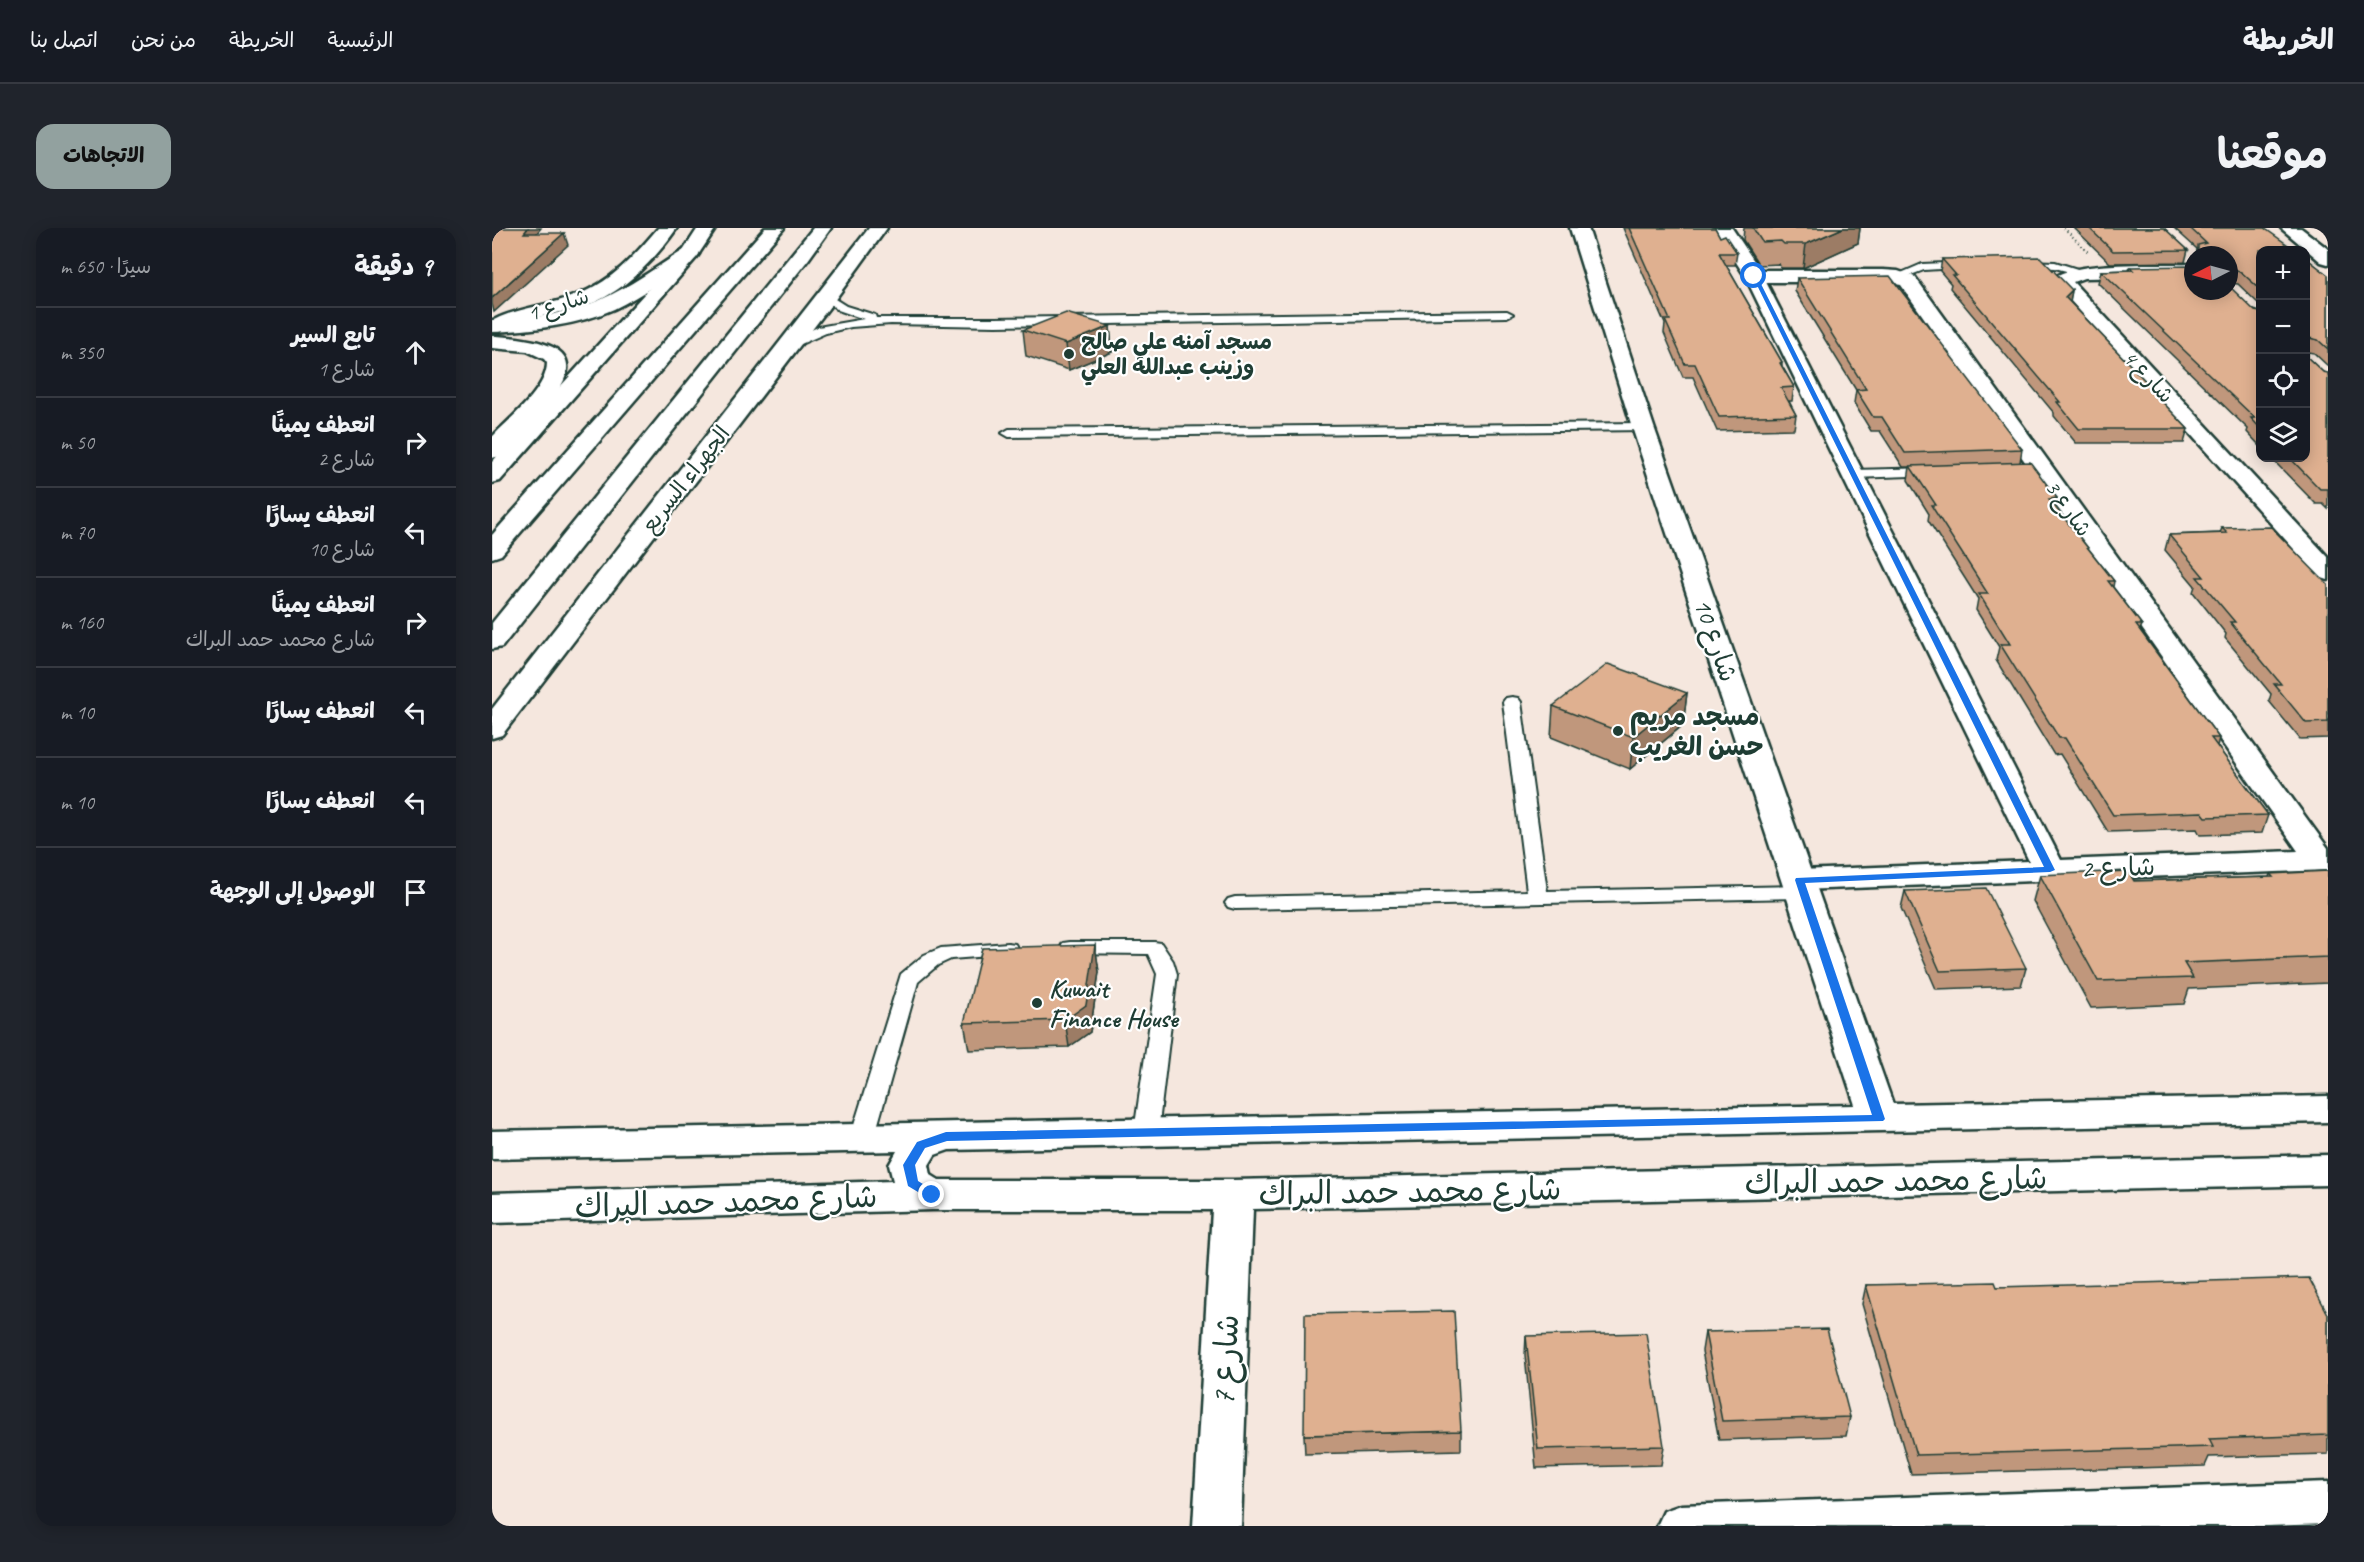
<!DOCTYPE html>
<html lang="ar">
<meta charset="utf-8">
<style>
:root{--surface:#171b24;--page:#20242c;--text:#f1f3f6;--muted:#9ea1a6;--line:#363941;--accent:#92a19f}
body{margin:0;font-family:Caveat,"Playpen Sans Arabic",sans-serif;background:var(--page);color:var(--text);direction:rtl}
.controls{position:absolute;right:18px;top:18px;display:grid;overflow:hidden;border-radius:12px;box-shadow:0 3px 15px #0003}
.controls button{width:54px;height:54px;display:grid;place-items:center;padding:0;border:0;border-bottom:2px solid var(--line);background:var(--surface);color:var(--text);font:30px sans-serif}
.compass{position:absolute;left:1692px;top:18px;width:54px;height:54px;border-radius:50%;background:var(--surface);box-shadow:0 3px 15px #0003;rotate:264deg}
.stop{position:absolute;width:18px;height:18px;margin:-14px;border:4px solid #1a73e8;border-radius:50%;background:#fff}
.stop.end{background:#1a73e8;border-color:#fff;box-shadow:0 2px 6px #0008}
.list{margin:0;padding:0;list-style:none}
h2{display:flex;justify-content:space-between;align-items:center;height:78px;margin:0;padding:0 24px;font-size:26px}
h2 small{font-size:20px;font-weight:400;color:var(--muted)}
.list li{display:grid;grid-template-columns:39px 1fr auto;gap:18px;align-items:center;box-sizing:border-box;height:90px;padding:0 24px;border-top:2px solid var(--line)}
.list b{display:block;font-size:22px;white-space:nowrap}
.list p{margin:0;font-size:20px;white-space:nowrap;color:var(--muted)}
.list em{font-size:20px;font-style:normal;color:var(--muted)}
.icon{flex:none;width:33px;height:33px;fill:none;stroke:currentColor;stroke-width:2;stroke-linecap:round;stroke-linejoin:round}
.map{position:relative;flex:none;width:1836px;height:1298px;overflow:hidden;direction:ltr;border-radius:18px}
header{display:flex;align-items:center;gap:36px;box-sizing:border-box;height:84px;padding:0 30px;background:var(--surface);border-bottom:2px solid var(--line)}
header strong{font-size:28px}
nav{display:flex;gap:33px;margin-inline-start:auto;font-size:21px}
.intro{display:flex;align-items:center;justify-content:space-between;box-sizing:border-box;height:144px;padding:0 36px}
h1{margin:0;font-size:42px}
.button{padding:15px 27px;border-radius:18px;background:var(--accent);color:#111;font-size:21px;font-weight:700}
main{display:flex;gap:36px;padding:0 36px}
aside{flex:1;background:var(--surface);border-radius:18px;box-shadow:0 3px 15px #0003}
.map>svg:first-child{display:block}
</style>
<header>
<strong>الخريطة</strong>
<nav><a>الرئيسية</a><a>الخريطة</a><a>من نحن</a><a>اتصل بنا</a></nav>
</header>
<div class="intro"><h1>موقعنا</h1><a class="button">الاتجاهات</a></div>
<main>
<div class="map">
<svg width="1836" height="1298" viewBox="0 0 1836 1298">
<rect width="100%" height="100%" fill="#f5e7de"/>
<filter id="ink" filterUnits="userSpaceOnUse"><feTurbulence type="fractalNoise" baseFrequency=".0167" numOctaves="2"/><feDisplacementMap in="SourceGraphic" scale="12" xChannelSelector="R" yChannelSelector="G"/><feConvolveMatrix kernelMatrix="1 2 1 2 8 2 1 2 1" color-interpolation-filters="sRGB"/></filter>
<g filter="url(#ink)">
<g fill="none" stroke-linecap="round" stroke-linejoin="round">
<g stroke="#1f3d34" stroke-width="4">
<g id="service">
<path d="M 1529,33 L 1563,34 L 1595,44 L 1589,47 L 1563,40 L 1525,38 L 1525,34 Z"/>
<path d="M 1476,34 L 1481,37 L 1480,39 L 1432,42 L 1406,52 L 1400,49 L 1430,36 Z"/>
<path d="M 335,66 L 354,78 L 383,87 L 384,90 L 504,90 L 1015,83 L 1021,86 L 1015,89 L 504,98 L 399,96 L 359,99 L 334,105 L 302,119 L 294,119 L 294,113 L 326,99 L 372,91 L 346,82 L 329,69 Z"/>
<path d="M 1151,195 L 1156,196 L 1158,199 L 1156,202 L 517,209 L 510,205 L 517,201 Z"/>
<path d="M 1442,240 L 1447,241 L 1449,244 L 1447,247 L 1361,250 L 1354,246 L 1361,242 Z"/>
<path d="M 1020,469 L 1026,470 L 1029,474 L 1055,663 L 1311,658 L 1318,660 L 1321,664 L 1318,668 L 1311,670 L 743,681 L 736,679 L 733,675 L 736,671 L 743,669 L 1035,663 L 1011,474 L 1014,470 Z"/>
<path d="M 578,714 L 662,714 L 669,715 L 681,733 L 685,746 L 666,904 L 662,910 L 654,912 L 646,910 L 642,904 L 665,746 L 656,726 L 571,725 L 568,720 L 571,715 Z"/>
<path d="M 516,715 L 523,716 L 526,721 L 523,726 L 459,731 L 446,737 L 426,754 L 382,910 L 378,916 L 370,918 L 362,916 L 358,910 L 409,746 L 432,727 L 449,720 Z"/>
</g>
</g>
<g stroke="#1f3d34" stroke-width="5">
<g id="minor">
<path d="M 166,0 L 185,0 C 164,30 133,63 98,76 C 79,83 59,85 39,91 C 27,94 12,106 0,103 L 0,93 L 8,89 C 33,79 59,77 84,67 C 119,55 143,27 166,0 Z"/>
<path d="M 1222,0 L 1240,0 L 1268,42 L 1391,42 L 1406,43 L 1423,49 L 1836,620 L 1836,642 L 1308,662 L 1296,659 L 1291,652 L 1296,645 L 1308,642 L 1537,633 L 1253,48 ZM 1274,54 L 1391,54 L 1409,57 L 1806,623 L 1569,632 Z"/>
<path d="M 1789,0 L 1809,0 L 1836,21 L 1836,36 L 1829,34 Z"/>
<path d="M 1701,36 L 1701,48 L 1592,50 L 1581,54 L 1836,329 L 1836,352 L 1827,349 L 1560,52 C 1574,32 1674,37 1701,36 Z"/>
<path d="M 1836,1254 L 1836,1296 L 1775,1298 L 1165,1298 L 1172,1283 L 1189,1277 Z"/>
</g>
</g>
<g stroke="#1f3d34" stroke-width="5">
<g id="tertiary">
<path d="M 1078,0 L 1096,0 L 1162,199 L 1401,876 L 1836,868 L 1836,894 L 457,922 L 443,927 L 437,937 L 439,947 L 447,952 L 741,952 L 1836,927 L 1836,957 L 761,981 L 749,1298 L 701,1298 L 720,982 L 440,982 L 0,995 L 0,965 L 401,953 L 397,937 L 405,923 L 0,931 L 0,903 L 1363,877 L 1140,199 Z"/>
<path d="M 198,21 L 204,22 L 207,26 L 204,30 C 177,47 151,67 122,81 C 84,98 41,102 0,104 L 0,92 C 37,91 74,87 108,72 C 138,59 164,39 192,22 Z"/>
<path d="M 0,108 C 134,114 58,173 8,228 L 0,230 L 0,209 C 18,190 55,161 55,135 L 52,131 L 35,123 L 0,120 Z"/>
</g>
</g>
<g stroke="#1f3d34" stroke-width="5">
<g id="primary">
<path d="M 206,0 L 224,0 L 204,30 L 8,253 L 0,255 L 0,234 L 191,23 Z"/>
<path d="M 377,0 L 395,0 L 342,73 L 10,507 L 0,510 L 0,481 Z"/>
</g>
</g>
<g stroke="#1f3d34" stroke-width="5">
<g id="motorway">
<path d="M 273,0 L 292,0 L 9,327 L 0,330 L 0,307 Z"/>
<path d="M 321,0 L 339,0 L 316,32 L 10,419 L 0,421 L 0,395 Z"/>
</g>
</g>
<path stroke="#1f3d34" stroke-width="2" stroke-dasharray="1 3" stroke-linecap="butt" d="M 1572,0 L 1596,24"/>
<use href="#service" fill="#fff" fill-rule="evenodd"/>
<use href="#minor" fill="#fff" fill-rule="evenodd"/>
<use href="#tertiary" fill="#fff" fill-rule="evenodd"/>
<use href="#primary" fill="#fff" fill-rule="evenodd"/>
<use href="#motorway" fill="#fff" fill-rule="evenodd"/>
</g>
<g fill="#c0977c" stroke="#1f3d34" stroke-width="1.5">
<path d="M 1131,0 L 1223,0 L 1228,9 L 1245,25 L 1243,37 L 1234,37 L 1290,134 L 1290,138 L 1302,159 L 1300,173 L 1297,173 L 1304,187 L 1302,201 L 1225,203 L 1201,149 L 1191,149 L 1172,105 L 1173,96 Z"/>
<path d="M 1252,0 L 1368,0 L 1366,15 L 1311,40 L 1289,40 L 1287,36 L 1267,37 L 1251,12 Z"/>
<path d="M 1582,0 L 1672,0 L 1696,22 L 1693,34 L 1618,35 Z"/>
<path d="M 1682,0 L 1772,0 L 1768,22 L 1768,77 L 1746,56 L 1737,55 L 1737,27 L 1704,27 L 1705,21 Z"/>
<path d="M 1814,30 L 1836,47 L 1836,138 L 1822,125 L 1816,124 L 1816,130 L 1831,144 L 1836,145 L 1836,281 L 1831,276 L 1824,276 L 1779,230 L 1814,230 Z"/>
<path d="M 1450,31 L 1580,62 L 1578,74 L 1662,162 L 1662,165 L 1696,201 L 1692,215 L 1584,215 L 1562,188 L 1562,185 L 1458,60 L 1459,56 L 1448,43 Z"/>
<path d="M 1638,39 L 1768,84 L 1768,218 L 1755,204 L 1756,201 L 1606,55 L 1609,43 L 1637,42 Z"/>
<path d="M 1305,50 L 1530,221 L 1528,234 L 1565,270 L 1563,278 L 1622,353 L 1621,359 L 1650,397 L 1648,402 L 1727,510 L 1725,518 L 1776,587 L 1770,605 L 1708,607 L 1705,601 L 1616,604 L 1568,526 L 1562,527 L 1504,432 L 1507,419 L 1484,382 L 1486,371 L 1436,292 L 1437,286 L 1416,252 L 1418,239 L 1411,239 L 1388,203 L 1379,203 L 1362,175 L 1364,162 L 1303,63 Z"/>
<path d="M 618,98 L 620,124 L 577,142 L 534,128 L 531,102 Z"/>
<path d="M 1730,300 L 1836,357 L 1836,510 L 1808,511 L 1777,473 L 1779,466 L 1733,410 L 1734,406 L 1701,364 L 1703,358 L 1673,322 L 1677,307 L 1728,305 Z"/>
<path d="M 1195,465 L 1191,497 L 1138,541 L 1059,509 L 1061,478 Z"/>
<path d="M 1836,643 L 1836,755 L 1697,761 L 1692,776 L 1599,780 L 1541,673 L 1548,647 L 1642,653 L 1777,649 L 1778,646 Z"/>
<path d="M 1413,663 L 1534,740 L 1529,758 L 1444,761 L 1409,680 Z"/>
<path d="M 603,717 L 607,744 L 598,804 L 577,819 L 477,822 L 472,795 Z"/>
<path d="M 1374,1057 L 1505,1059 L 1836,1086 L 1836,1226 L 1717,1229 L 1713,1238 L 1419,1246 L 1370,1076 Z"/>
<path d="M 1213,1104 L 1358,1189 L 1354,1208 L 1227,1212 L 1210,1123 Z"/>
<path d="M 1034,1108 L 1172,1218 L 1169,1237 L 1044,1240 L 1033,1127 Z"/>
<path d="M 969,1203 L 969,1222 L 813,1226 L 812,1207 Z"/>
</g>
<g fill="#9c7b65" stroke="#1f3d34" stroke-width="1.5">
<path d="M 36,0 L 49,0 L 35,17 L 32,5 Z"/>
<path d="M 1351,0 L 1368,0 L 1366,15 L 1311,40 L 1314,16 Z"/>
<path d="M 72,5 L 76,17 L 2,84 L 0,76 L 0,70 Z"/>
<path d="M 1580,62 L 1578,75 L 1573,69 Z"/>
<path d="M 618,98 L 620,124 L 577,142 L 574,116 Z"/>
<path d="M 1195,465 L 1191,497 L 1138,541 L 1141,509 Z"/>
<path d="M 603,717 L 607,744 L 598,804 L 577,819 L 573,792 Z"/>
</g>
<g fill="#dfb090" stroke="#1f3d34" stroke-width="1.5">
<path d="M 0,0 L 36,0 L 32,5 L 72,5 L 0,70 Z"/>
<path d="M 1137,0 L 1223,0 L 1228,9 L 1233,7 L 1245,25 L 1227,25 L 1290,134 L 1288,135 L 1302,159 L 1289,160 L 1304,187 L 1227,189 L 1203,136 L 1193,136 L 1173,92 L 1178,92 Z"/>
<path d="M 1261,0 L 1351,0 L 1314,16 L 1292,16 L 1289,13 L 1270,14 Z"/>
<path d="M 1597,0 L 1672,0 L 1696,22 L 1621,23 Z"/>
<path d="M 1698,0 L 1772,0 L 1803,22 L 1768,22 L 1768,61 L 1749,44 L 1739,42 L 1738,48 L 1737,48 L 1737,27 L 1706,27 L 1706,17 L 1714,15 Z"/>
<path d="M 1548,29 L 1580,62 L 1573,69 L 1662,162 L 1659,162 L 1696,201 L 1587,201 L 1565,174 L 1568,174 L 1460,47 L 1464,47 L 1450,31 Z"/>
<path d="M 1814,30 L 1836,47 L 1836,121 L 1826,112 L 1817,110 L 1816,130 L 1831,144 L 1836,145 L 1836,261 L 1828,261 L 1798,230 L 1814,230 Z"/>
<path d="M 1701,38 L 1701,63 L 1737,63 L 1737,58 L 1763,83 L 1768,84 L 1768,200 L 1759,190 L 1763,190 L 1609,43 L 1641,42 L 1638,39 Z"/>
<path d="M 1398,48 L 1530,221 L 1413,225 L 1390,189 L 1381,189 L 1364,162 L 1374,161 L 1305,50 Z"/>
<path d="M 574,85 L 618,98 L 574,116 L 531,102 Z"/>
<path d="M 1538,234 L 1565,270 L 1557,271 L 1622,353 L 1616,353 L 1650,397 L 1644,397 L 1727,510 L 1719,510 L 1776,587 L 1714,589 L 1710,584 L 1621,587 L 1573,510 L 1567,510 L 1508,416 L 1518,416 L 1487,366 L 1496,366 L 1439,277 L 1444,277 L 1418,238 Z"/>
<path d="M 1779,299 L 1836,357 L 1836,494 L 1814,495 L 1782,456 L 1789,456 L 1738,394 L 1743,394 L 1705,349 L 1712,349 L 1677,307 L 1735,305 L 1730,300 Z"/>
<path d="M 1116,436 L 1195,465 L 1141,509 L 1061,478 Z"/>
<path d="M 1636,643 L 1642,653 L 1781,649 L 1778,646 L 1836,643 L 1836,729 L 1692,735 L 1701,750 L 1606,753 L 1548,647 Z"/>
<path d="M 1494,660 L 1534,740 L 1448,743 L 1413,663 Z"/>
<path d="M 603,717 L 594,777 L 573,792 L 472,795 L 490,720 Z"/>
<path d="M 1817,1050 L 1836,1086 L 1836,1207 L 1717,1211 L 1721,1219 L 1424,1227 L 1374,1057 L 1503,1054 L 1505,1059 Z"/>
<path d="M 962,1083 L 969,1203 L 812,1207 L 813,1086 Z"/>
<path d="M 1335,1101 L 1358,1189 L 1230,1193 L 1213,1104 Z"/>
<path d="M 1154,1105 L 1172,1218 L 1046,1221 L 1034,1108 Z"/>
</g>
</g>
<path fill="#1a73e8" d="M 1260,47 L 1265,48 L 1563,642 L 1558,644 L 1313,655 L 1393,891 L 1391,893 L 455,913 L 433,920 L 423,937 L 426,953 L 444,964 L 444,970 L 436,970 L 416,958 L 411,937 L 425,914 L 454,904 L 1380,887 L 1303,652 L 1304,650 L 1552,639 Z"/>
<g fill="#1f3d34" stroke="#fff" stroke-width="2">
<circle cx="577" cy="126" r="6"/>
<circle cx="1126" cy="503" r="6"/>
<circle cx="545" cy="775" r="6"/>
</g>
<g text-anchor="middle" stroke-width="4.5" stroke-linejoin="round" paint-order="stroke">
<g font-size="22" fill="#1f3d34" stroke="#fff">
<text transform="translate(66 76) rotate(-18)" y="8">شارع 1</text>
<text transform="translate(1657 148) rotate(47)" y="8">شارع 4</text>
<text transform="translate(193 251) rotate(-52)" y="8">الجهراء السريع</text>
<text transform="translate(1577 280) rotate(55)" y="8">شارع 3</text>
</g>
<g font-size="22" font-weight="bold" fill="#1f3d34" stroke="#fff" text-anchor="start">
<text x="589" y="121">مسجد آمنه علي صالح<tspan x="589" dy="25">وزينب عبدالله العلي</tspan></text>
</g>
<g font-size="26" fill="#1f3d34" stroke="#fff">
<text transform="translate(1224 412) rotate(71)" y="9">شارع 10</text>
<text transform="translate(1626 639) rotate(-2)" y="9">شارع 2</text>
</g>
<g font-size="26" font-weight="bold" fill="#1f3d34" stroke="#fff" text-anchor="start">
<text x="1138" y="497">مسجد مريم<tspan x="1138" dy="30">حسن الغريب</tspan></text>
<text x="557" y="769">Kuwait<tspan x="557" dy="30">Finance House</tspan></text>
</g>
<g font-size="32" fill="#1f3d34" stroke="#fff">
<text transform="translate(1404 952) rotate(-1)" y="11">شارع محمد حمد البراك</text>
<text transform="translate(918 963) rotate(-1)" y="11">شارع محمد حمد البراك</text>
<text transform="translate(234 973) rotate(-2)" y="11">شارع محمد حمد البراك</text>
<text transform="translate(733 1132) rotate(-87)" y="11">شارع 7</text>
</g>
</g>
</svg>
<div class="controls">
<button>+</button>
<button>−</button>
<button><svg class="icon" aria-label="locate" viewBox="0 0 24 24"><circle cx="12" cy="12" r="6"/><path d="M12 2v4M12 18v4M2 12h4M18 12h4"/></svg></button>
<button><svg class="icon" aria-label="layers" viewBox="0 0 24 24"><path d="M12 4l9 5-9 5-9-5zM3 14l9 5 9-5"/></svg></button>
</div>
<svg class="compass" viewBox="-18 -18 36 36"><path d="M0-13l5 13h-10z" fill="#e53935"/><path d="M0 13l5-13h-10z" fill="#9ea1a6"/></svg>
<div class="stop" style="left:1262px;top:48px"></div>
<div class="stop end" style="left:440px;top:967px"></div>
</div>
<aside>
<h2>9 دقيقة<small>سيرًا · 650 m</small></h2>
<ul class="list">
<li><svg class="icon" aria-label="ahead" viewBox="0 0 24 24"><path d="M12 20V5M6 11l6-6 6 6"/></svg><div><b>تابع السير</b><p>شارع 1</p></div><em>350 m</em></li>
<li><svg class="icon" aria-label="right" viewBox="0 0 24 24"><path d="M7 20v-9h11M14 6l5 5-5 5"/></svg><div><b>انعطف يمينًا</b><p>شارع 2</p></div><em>50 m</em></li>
<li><svg class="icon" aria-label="left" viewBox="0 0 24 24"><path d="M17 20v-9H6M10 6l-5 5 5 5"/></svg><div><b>انعطف يسارًا</b><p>شارع 10</p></div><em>70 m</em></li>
<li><svg class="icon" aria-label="right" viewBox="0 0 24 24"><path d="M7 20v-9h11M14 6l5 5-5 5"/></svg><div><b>انعطف يمينًا</b><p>شارع محمد حمد البراك</p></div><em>160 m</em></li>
<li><svg class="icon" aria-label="left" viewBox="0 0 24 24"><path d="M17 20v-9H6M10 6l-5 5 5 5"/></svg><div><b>انعطف يسارًا</b></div><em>10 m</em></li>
<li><svg class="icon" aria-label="left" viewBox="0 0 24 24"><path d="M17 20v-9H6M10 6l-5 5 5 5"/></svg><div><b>انعطف يسارًا</b></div><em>10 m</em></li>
<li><svg class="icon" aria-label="arrive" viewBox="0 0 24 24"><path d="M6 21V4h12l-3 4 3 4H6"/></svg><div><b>الوصول إلى الوجهة</b></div></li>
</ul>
</aside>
</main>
